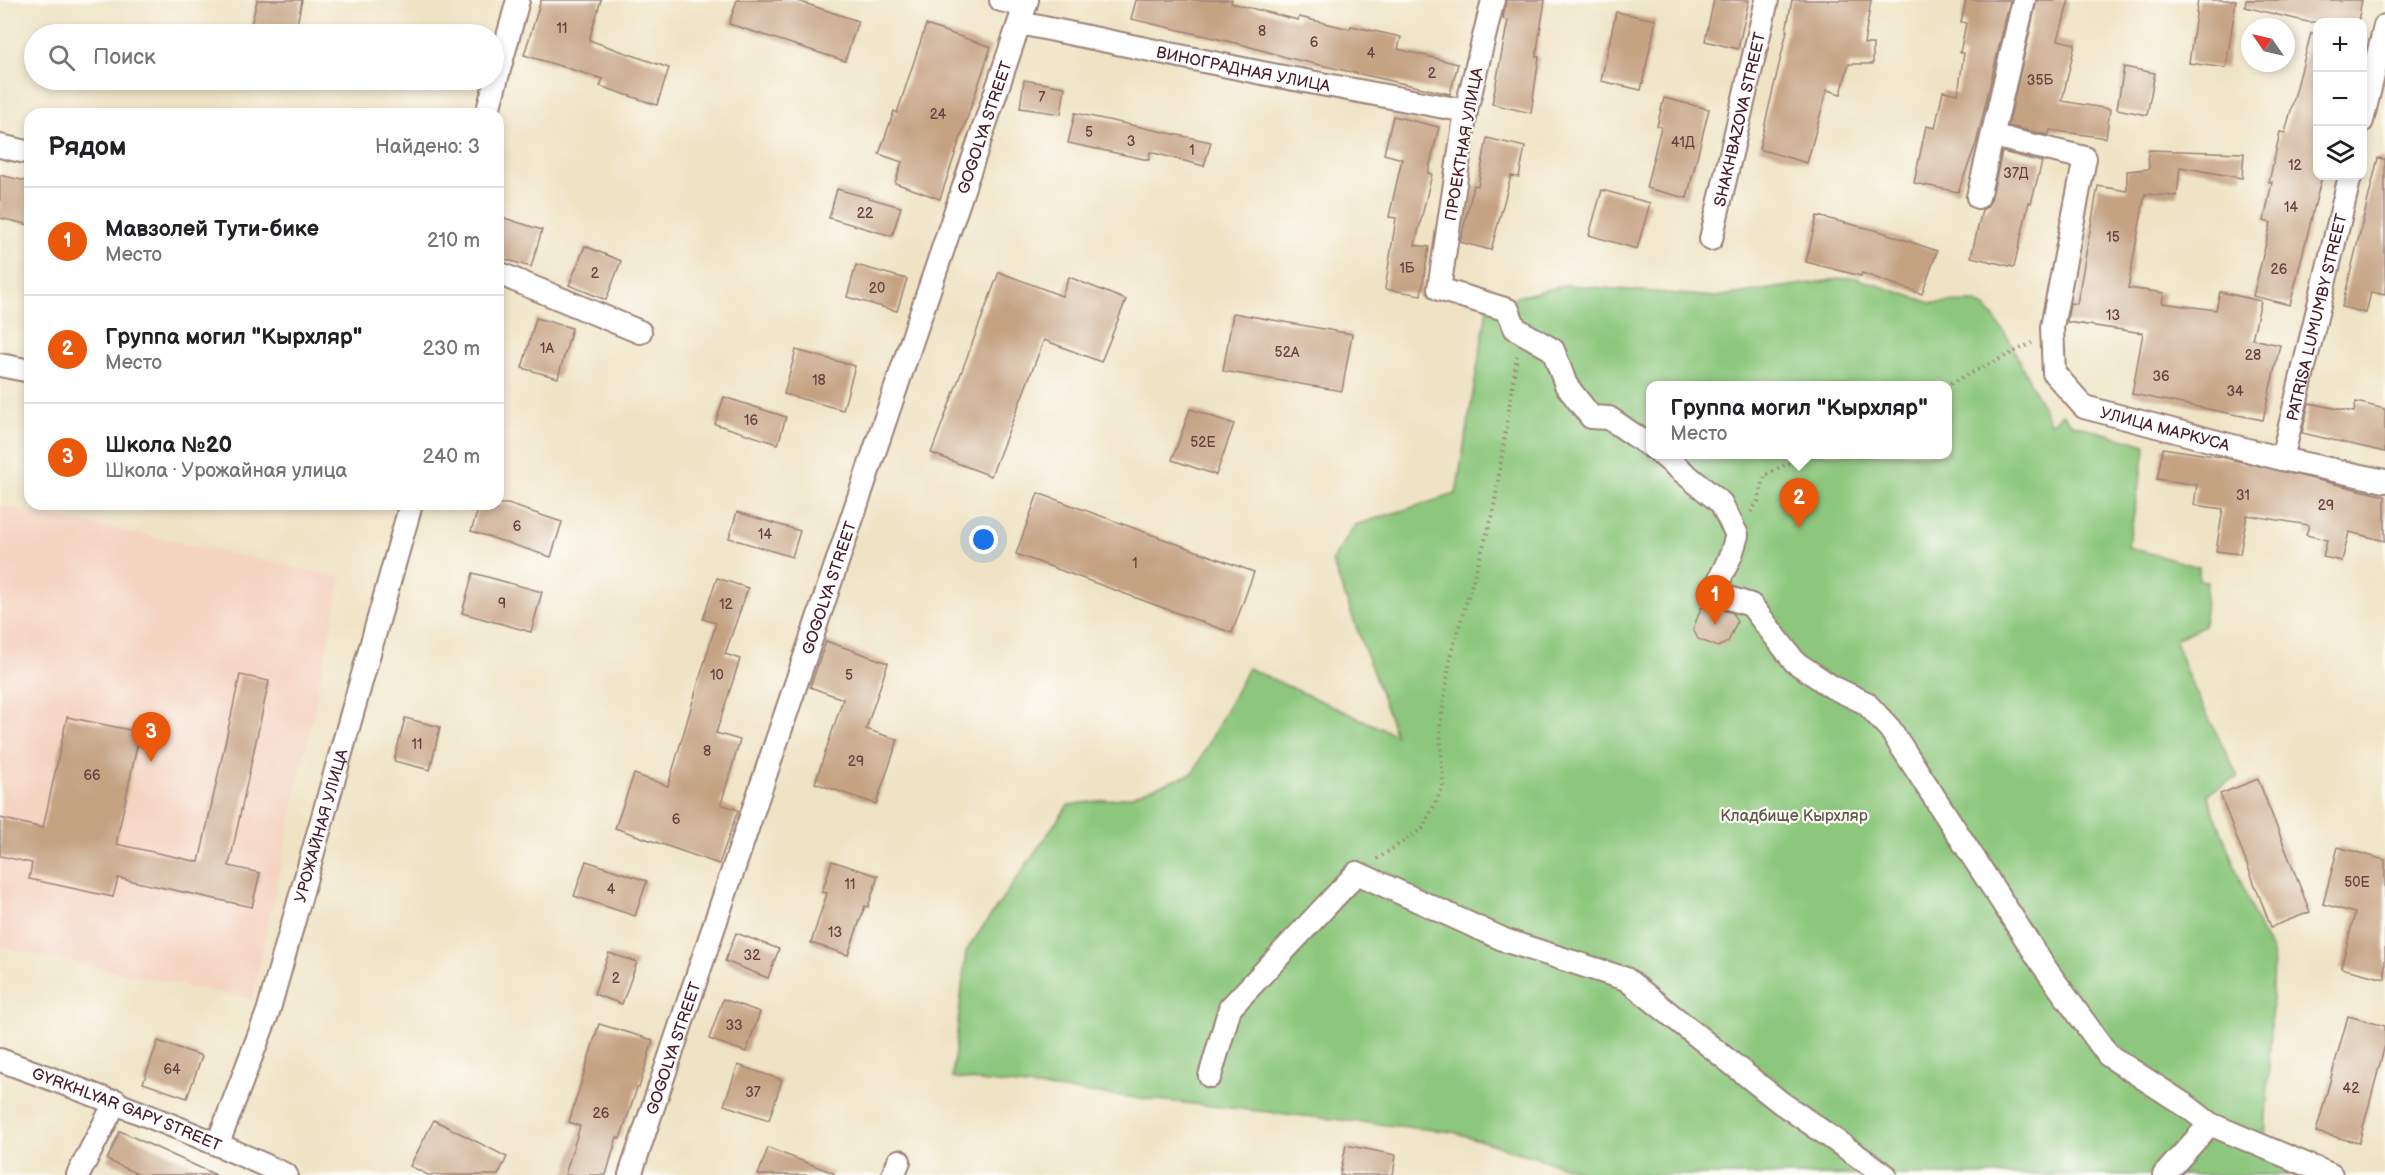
<!DOCTYPE html>
<html lang="ru">
<meta charset="utf-8">
<style>
:root{--surface:#fff;--page:#f6f6f6;--text:#202124;--muted:#757577;--line:#e0e0e0;--accent:#ea580c}
body{margin:0;font-family:"Balsamiq Sans",sans-serif;background:var(--page);color:var(--text)}
.controls{position:absolute;right:18px;top:18px;display:grid;overflow:hidden;border-radius:12px;box-shadow:0 3px 9px #0003}
.controls button{width:54px;height:54px;display:grid;place-items:center;padding:0;border:0;border-bottom:2px solid var(--line);background:var(--surface);color:var(--text);font:30px sans-serif}
.compass{position:absolute;left:2241px;top:18px;width:54px;height:54px;border-radius:50%;background:var(--surface);box-shadow:0 3px 9px #0003;rotate:304deg}
.you{position:absolute;left:984px;top:540px;width:21px;height:21px;margin:-15px;border:4px solid #fff;border-radius:50%;background:#1a73e8;box-shadow:0 0 0 9px #1a73e833}
.badge{display:grid;place-items:center;width:39px;height:39px;border-radius:50%;background:var(--accent);color:#fff;font-size:20px;font-weight:700}
.pin{position:absolute;translate:-50% -50px;filter:drop-shadow(0 2px 3px #0008)}
.pin::after{content:'';position:absolute;top:32px;width:21px;height:18px;background:inherit;clip-path:polygon(0 0,100% 0,50% 100%)}
.popup{position:absolute;left:1646px;top:381px;width:306px;height:78px;box-sizing:border-box;display:grid;place-content:center;border-radius:12px;background:var(--surface);filter:drop-shadow(0 2px 4px #0005);font-size:20px;white-space:nowrap;color:var(--muted)}
.popup b{font-size:22px;color:var(--text)}
.popup::after{content:'';position:absolute;left:50%;top:100%;margin-left:-12px;border:12px solid transparent;border-top-color:var(--surface)}
.list{margin:0;padding:0;list-style:none}
h2{display:flex;justify-content:space-between;align-items:center;height:78px;margin:0;padding:0 24px;font-size:26px}
h2 small{font-size:20px;font-weight:400;color:var(--muted)}
.list li{display:grid;grid-template-columns:39px 1fr auto;gap:18px;align-items:center;box-sizing:border-box;height:108px;padding:0 24px;border-top:2px solid var(--line)}
.list b{display:block;font-size:22px;white-space:nowrap}
.list p{margin:0;font-size:20px;white-space:nowrap;color:var(--muted)}
.list em{font-size:20px;font-style:normal;color:var(--muted)}
.icon{flex:none;width:33px;height:33px;fill:none;stroke:currentColor;stroke-width:2;stroke-linecap:round;stroke-linejoin:round}
.map{position:relative;flex:none;width:2385px;height:1175px;overflow:hidden}
.search{position:absolute;background:var(--surface);box-shadow:0 3px 9px #0003;left:24px;top:24px;width:480px;height:66px;display:flex;align-items:center;gap:15px;box-sizing:border-box;padding:0 21px;border-radius:33px;color:var(--muted);font-size:22px}
.panel{position:absolute;background:var(--surface);box-shadow:0 3px 9px #0003;left:24px;top:108px;width:480px;height:402px;border-radius:18px}
.map>svg:first-child{display:block}
</style>
<div class="map">
<svg width="2385" height="1175" viewBox="0 0 2385 1175">
<rect width="100%" height="100%" fill="#fdfcf7"/>
<filter id="ink" filterUnits="userSpaceOnUse"><feTurbulence type="fractalNoise" baseFrequency=".0167" numOctaves="2"/><feDisplacementMap in="SourceGraphic" scale="12" xChannelSelector="R" yChannelSelector="G"/><feConvolveMatrix kernelMatrix="1 2 1 2 8 2 1 2 1" color-interpolation-filters="sRGB"/></filter>
<filter id="wash" filterUnits="userSpaceOnUse"><feTurbulence type="fractalNoise" baseFrequency=".008" numOctaves="4" result="noise"/><feDisplacementMap in="SourceGraphic" scale="24" xChannelSelector="R" yChannelSelector="G"/><feGaussianBlur stdDeviation="1.35" result="paint"/><feColorMatrix in="noise" values="0 0 0 0 0 0 0 0 0 0 0 0 0 0 0 0 0 1.4 0 .05"/><feComposite in="paint" operator="in"/></filter>
<g filter="url(#wash)">
<rect width="100%" height="100%" fill="#efe3c4"/>
<path fill="#f4d3c1" d="M 0,505 L 342,577 L 252,1000 L 0,947 Z"/>
<path fill="#8cc77d" stroke="#6b7354" stroke-width="1.5" fill-rule="evenodd" d="M 1853,277 L 1931,303 L 1974,302 L 1987,308 L 2008,338 L 2051,424 L 2062,414 L 2072,424 L 2146,445 L 2128,547 L 2199,567 L 2199,580 L 2207,581 L 2204,625 L 2175,640 L 2187,674 L 2238,777 L 2207,794 L 2260,931 L 2273,952 L 2271,1031 L 2265,1137 L 2291,1175 L 1592,1175 L 1453,1132 L 952,1078 L 966,951 L 1068,805 L 1129,797 L 1193,773 L 1248,668 L 1396,735 L 1332,561 L 1355,525 L 1456,494 L 1488,304 L 1566,285 L 1715,297 ZM 1650,386 L 1948,386 L 1948,454 L 1650,454 Z"/>
<g id="blocks">
<g fill="#c5a282">
<path d="M 257,0 L 302,0 L 295,34 L 249,34 Z"/>
<path d="M 541,0 L 601,0 L 589,40 L 669,68 L 657,105 L 600,86 L 603,79 L 524,55 Z"/>
<path d="M 737,0 L 795,0 L 858,21 L 845,61 L 729,24 Z"/>
<path d="M 1136,0 L 1232,0 L 1231,3 L 1298,20 L 1299,17 L 1350,29 L 1351,26 L 1401,37 L 1398,49 L 1458,64 L 1450,94 L 1289,58 L 1240,44 L 1131,19 Z"/>
<path d="M 1506,0 L 1545,0 L 1536,57 L 1539,57 L 1531,113 L 1492,104 L 1508,20 L 1503,19 Z"/>
<path d="M 1714,0 L 1749,0 L 1738,49 L 1705,41 Z"/>
<path d="M 1792,0 L 1871,0 L 1864,44 L 1873,44 L 1873,64 L 1849,64 L 1841,94 L 1827,90 L 1807,163 L 1759,149 L 1787,31 L 1786,31 Z"/>
<path d="M 1966,0 L 2010,0 L 1976,144 L 1958,192 L 1914,183 L 1926,126 L 1935,128 L 1943,91 L 1958,94 L 1964,53 L 1960,53 L 1966,23 L 1961,22 Z"/>
<path d="M 2037,0 L 2069,0 L 2058,40 L 2075,44 L 2062,101 L 2110,109 L 2106,138 L 2050,130 L 2049,135 L 2008,126 Z"/>
<path d="M 2198,0 L 2236,0 L 2226,68 L 2189,63 Z"/>
<path d="M 2246,0 L 2362,0 L 2358,22 L 2308,22 L 2245,7 Z"/>
<path d="M 1616,12 L 1656,20 L 1641,90 L 1601,81 Z"/>
<path d="M 926,25 L 991,47 L 940,199 L 895,183 L 902,162 L 879,154 L 894,111 L 897,113 Z"/>
<path d="M 2311,33 L 2318,34 L 2318,176 L 2322,176 L 2290,305 L 2253,296 L 2271,223 L 2264,221 L 2272,182 L 2269,182 L 2280,132 L 2285,133 Z"/>
<path d="M 2124,67 L 2155,73 L 2147,115 L 2117,109 Z"/>
<path d="M 1024,80 L 1065,87 L 1061,114 L 1020,108 Z"/>
<path d="M 1664,98 L 1709,109 L 1687,198 L 1646,188 L 1661,127 L 1657,126 Z"/>
<path d="M 1075,113 L 1211,142 L 1204,166 L 1150,152 L 1149,160 L 1068,143 Z"/>
<path d="M 1393,116 L 1439,127 L 1428,173 L 1432,174 L 1415,245 L 1429,247 L 1421,295 L 1385,289 L 1396,218 L 1389,217 L 1402,159 L 1384,154 Z"/>
<path d="M 1487,138 L 1525,147 L 1519,177 L 1511,176 L 1491,250 L 1460,242 L 1474,185 L 1478,186 Z"/>
<path d="M 2148,150 L 2244,153 L 2242,178 L 2180,167 L 2177,196 L 2145,194 L 2128,288 L 2164,293 L 2162,303 L 2216,310 L 2220,292 L 2261,301 L 2252,339 L 2280,345 L 2263,420 L 2132,394 L 2143,333 L 2067,322 L 2070,303 L 2077,304 L 2098,186 L 2127,191 L 2127,171 L 2149,169 Z"/>
<path d="M 2002,152 L 2042,162 L 2031,203 L 2029,202 L 2014,267 L 1971,257 L 1982,210 L 1987,207 L 1991,200 Z"/>
<path d="M 2378,158 L 2385,159 L 2385,295 L 2371,292 L 2366,313 L 2342,307 Z"/>
<path d="M 0,175 L 30,182 L 30,225 L 0,218 Z"/>
<path d="M 837,189 L 901,207 L 892,236 L 829,218 Z"/>
<path d="M 1602,190 L 1650,203 L 1637,249 L 1589,235 Z"/>
<path d="M 498,216 L 542,230 L 531,267 L 498,257 Z"/>
<path d="M 1817,216 L 1879,231 L 1937,251 L 1922,294 L 1862,273 L 1861,276 L 1806,262 Z"/>
<path d="M 585,246 L 621,261 L 606,300 L 569,285 Z"/>
<path d="M 856,265 L 907,279 L 897,311 L 847,297 Z"/>
<path d="M 999,272 L 1062,296 L 1069,277 L 1126,300 L 1101,362 L 1044,340 L 991,476 L 931,453 Z"/>
<path d="M 1233,313 L 1352,334 L 1342,391 L 1223,371 Z"/>
<path d="M 536,318 L 572,328 L 558,378 L 522,368 Z"/>
<path d="M 796,350 L 855,366 L 843,410 L 784,394 Z"/>
<path d="M 724,397 L 786,417 L 778,444 L 715,424 Z"/>
<path d="M 2356,402 L 2385,409 L 2385,452 L 2302,433 L 2309,403 L 2354,412 Z"/>
<path d="M 1190,409 L 1234,424 L 1216,475 L 1172,460 Z"/>
<path d="M 2163,448 L 2221,457 L 2385,496 L 2385,541 L 2349,532 L 2342,561 L 2323,557 L 2327,540 L 2306,535 L 2309,525 L 2247,515 L 2240,554 L 2216,551 L 2223,509 L 2194,505 L 2197,485 L 2157,479 Z"/>
<path d="M 1038,493 L 1254,572 L 1232,633 L 1016,554 Z"/>
<path d="M 480,504 L 508,504 L 562,522 L 551,557 L 471,531 Z"/>
<path d="M 737,512 L 800,531 L 792,557 L 729,538 Z"/>
<path d="M 473,573 L 542,592 L 531,632 L 462,613 Z"/>
<path d="M 717,578 L 748,588 L 725,654 L 740,659 L 716,733 L 740,740 L 721,804 L 738,810 L 719,864 L 615,828 L 634,774 L 668,786 L 716,623 L 703,619 Z"/>
<path d="M 1707,605 L 1733,613 L 1737,622 L 1728,642 L 1718,647 L 1698,639 L 1693,629 L 1701,608 Z"/>
<path d="M 826,641 L 888,663 L 866,729 L 898,740 L 876,804 L 815,783 L 843,699 L 810,687 Z"/>
<path d="M 240,675 L 269,681 L 229,866 L 260,873 L 252,907 L 118,878 L 113,897 L 29,879 L 32,863 L 0,856 L 0,818 L 43,828 L 67,717 L 140,732 L 116,844 L 199,862 Z"/>
<path d="M 405,718 L 440,727 L 430,770 L 394,761 Z"/>
<path d="M 2258,779 L 2310,912 L 2271,927 L 2220,794 Z"/>
<path d="M 2338,847 L 2385,860 L 2385,979 L 2341,968 L 2355,913 L 2323,904 Z"/>
<path d="M 586,861 L 647,881 L 635,916 L 574,896 Z"/>
<path d="M 832,861 L 878,876 L 868,907 L 865,906 L 848,955 L 811,943 L 827,893 L 822,892 Z"/>
<path d="M 736,933 L 779,949 L 768,978 L 725,961 Z"/>
<path d="M 609,953 L 637,962 L 622,1004 L 594,994 Z"/>
<path d="M 723,999 L 760,1012 L 746,1052 L 709,1039 Z"/>
<path d="M 2348,1016 L 2385,1026 L 2385,1045 L 2359,1143 L 2316,1132 Z"/>
<path d="M 599,1024 L 653,1040 L 639,1088 L 637,1088 L 620,1139 L 617,1137 L 606,1175 L 565,1175 L 580,1126 L 569,1122 Z"/>
<path d="M 158,1041 L 202,1056 L 187,1098 L 143,1083 Z"/>
<path d="M 738,1065 L 782,1080 L 769,1120 L 724,1105 Z"/>
<path d="M 434,1120 L 507,1157 L 498,1175 L 428,1175 L 410,1166 Z"/>
<path d="M 120,1131 L 216,1175 L 140,1175 L 107,1160 Z"/>
<path d="M 1346,1145 L 1396,1155 L 1393,1175 L 1340,1175 Z"/>
<path d="M 768,1148 L 834,1173 L 834,1175 L 758,1175 Z"/>
</g>
</g>
</g>
<g filter="url(#ink)">
<use href="#blocks" fill-opacity="0" stroke="#9c8178" stroke-width="1.5"/>
<g fill="none" stroke-linecap="round" stroke-linejoin="round">
<g stroke="#9c8178" stroke-width="26">
<g id="minor">
<path d="M 1001,0 L 1025,6"/>
<path d="M 1493,0 L 1466,111 L 1439,289 L 1508,310 L 1515,328 L 1553,350 L 1566,385 L 1591,417 L 1609,418 L 1650,446"/>
<path id="s1" d="M 1020,23 L 1262,73 L 1466,111"/>
<path d="M 488,110 L 518,0"/>
<path d="M 2362,121 L 2385,26"/>
<path id="s2" d="M 1993,136 L 2085,158 L 2052,327 L 2054,373 L 2084,407 L 2282,459 L 2385,481"/>
<path d="M 0,146 L 30,153"/>
<path d="M 1978,197 L 2024,0"/>
<path id="s3" d="M 1711,239 L 1767,0"/>
<path d="M 498,273 L 640,332"/>
<path d="M 0,365 L 30,371"/>
<path d="M 1661,454 L 1721,503 L 1737,535 L 1731,555 L 1713,593 L 1751,605 L 1795,662 L 1832,687 L 1866,703 L 1890,729 L 2043,965 L 2108,1055 L 2188,1107 L 2210,1124"/>
<path id="s4" d="M 2282,459 L 2350,176"/>
<path id="s5" d="M 0,1060 C 97,1095 192,1131 286,1175"/>
<path d="M 1210,1076 L 1230,1008 L 1357,873 L 1507,941 L 1626,979 L 1780,1102 L 1885,1175"/>
<path id="s6" d="M 218,1143 L 268,1012 L 411,504"/>
<path d="M 78,1175 L 116,1101"/>
<path id="s7" d="M 630,1175 L 1027,0"/>
<path d="M 893,1175 L 899,1161"/>
<path d="M 2164,1175 L 2210,1124 L 2331,1175"/>
</g>
</g>
<g stroke="#9c8178" stroke-width="4" stroke-dasharray="1.5 4.5" stroke-linecap="butt">
<path d="M 1945,386 L 2032,343"/>
<path d="M 1751,512 L 1758,501 L 1765,475 L 1807,454"/>
<path d="M 1377,859 L 1423,828 L 1443,787 L 1440,727 L 1451,653 L 1493,514 L 1517,356"/>
</g>
<use href="#minor" stroke="#fff" stroke-width="22"/>
</g>
</g>
<g text-anchor="middle" stroke-width="4.5" stroke-linejoin="round" paint-order="stroke">
<g font-size="14" fill="#694041">
<text x="562" y="33">11</text>
<text x="1262" y="36">8</text>
<text x="1314" y="47">6</text>
<text x="1371" y="58">4</text>
<text x="1432" y="78">2</text>
<text x="2040" y="85">35Б</text>
<text x="1042" y="102">7</text>
<text x="938" y="119">24</text>
<text x="1089" y="137">5</text>
<text x="1131" y="146">3</text>
<text x="1683" y="147">41Д</text>
<text x="1192" y="155">1</text>
<text x="2295" y="170">12</text>
<text x="2016" y="178">37Д</text>
<text x="2291" y="212">14</text>
<text x="865" y="218">22</text>
<text x="2113" y="242">15</text>
<text x="1407" y="273">1Б</text>
<text x="2279" y="274">26</text>
<text x="595" y="278">2</text>
<text x="877" y="293">20</text>
<text x="2113" y="320">13</text>
<text x="547" y="353">1А</text>
<text x="1287" y="357">52А</text>
<text x="2253" y="360">28</text>
<text x="2161" y="381">36</text>
<text x="819" y="385">18</text>
<text x="2235" y="396">34</text>
<text x="751" y="425">16</text>
<text x="1203" y="447">52Е</text>
<text x="2243" y="500">31</text>
<text x="2326" y="510">29</text>
<text x="517" y="531">6</text>
<text x="765" y="539">14</text>
<text x="1135" y="568">1</text>
<text x="502" y="608">9</text>
<text x="726" y="609">12</text>
<text x="717" y="680">10</text>
<text x="849" y="680">5</text>
<text x="417" y="749">11</text>
<text x="707" y="756">8</text>
<text x="856" y="766">29</text>
<text x="92" y="780">66</text>
<text x="676" y="824">6</text>
<text x="2357" y="887">50Е</text>
<text x="850" y="889">11</text>
<text x="611" y="894">4</text>
<text x="835" y="937">13</text>
<text x="752" y="960">32</text>
<text x="616" y="983">2</text>
<text x="734" y="1030">33</text>
<text x="172" y="1074">64</text>
<text x="2351" y="1093">42</text>
<text x="753" y="1097">37</text>
<text x="601" y="1118">26</text>
</g>
<g font-size="16" fill="#4a1f2b" stroke="#fdfcf7">
<text dy="6" stroke="none"><textPath href="#s1" startOffset="228">ВИНОГРАДНАЯ УЛИЦА</textPath></text>
<text dy="6" stroke="none"><textPath href="#s3" startOffset="123">SHAKHBAZOVA STREET</textPath></text>
<text dy="6" stroke="none"><textPath href="#s7" startOffset="1106">GOGOLYA STREET</textPath></text>
<text transform="translate(1463 144) rotate(-80)" y="6">ПРОЕКТНАЯ УЛИЦА</text>
<text dy="6" stroke="none"><textPath href="#s4" startOffset="146">PATRISA LUMUMBY STREET</textPath></text>
<text dy="6" stroke="none"><textPath href="#s2" startOffset="442">УЛИЦА МАРКУСА</textPath></text>
<text dy="6" stroke="none"><textPath href="#s7" startOffset="620">GOGOLYA STREET</textPath></text>
<text dy="6" stroke="none"><textPath href="#s6" startOffset="334">УРОЖАЙНАЯ УЛИЦА</textPath></text>
<text dy="6" stroke="none"><textPath href="#s7" startOffset="134">GOGOLYA STREET</textPath></text>
<text dy="6" stroke="none"><textPath href="#s5" startOffset="136">GYRKHLYAR GAPY STREET</textPath></text>
</g>
<g font-size="16" fill="#615a48" stroke="#fdfcf7">
<text x="1794" y="821">Кладбище Кырхляр</text>
</g>
</g>
</svg>
<div class="controls">
<button>+</button>
<button>−</button>
<button><svg class="icon" aria-label="layers" viewBox="0 0 24 24"><path d="M12 4l9 5-9 5-9-5zM3 14l9 5 9-5"/></svg></button>
</div>
<svg class="compass" viewBox="-18 -18 36 36"><path d="M0-13l5 13h-10z" fill="#e53935"/><path d="M0 13l5-13h-10z" fill="#757577"/></svg>
<div class="you"></div>
<div class="pin badge" style="left:1715px;top:625px">1</div>
<div class="pin badge" style="left:1799px;top:528px">2</div>
<div class="popup"><b>Группа могил &quot;Кырхляр&quot;</b>Место</div>
<div class="pin badge" style="left:151px;top:762px">3</div>
<div class="search"><svg class="icon" aria-label="search" viewBox="0 0 24 24"><circle cx="10" cy="10" r="6"/><path d="M15 15l6 6"/></svg>Поиск</div>
<section class="panel">
<h2>Рядом<small>Найдено: 3</small></h2>
<ul class="list">
<li><span class="badge">1</span><div><b>Мавзолей Тути-бике</b><p>Место</p></div><em>210 m</em></li>
<li><span class="badge">2</span><div><b>Группа могил &quot;Кырхляр&quot;</b><p>Место</p></div><em>230 m</em></li>
<li><span class="badge">3</span><div><b>Школа №20</b><p>Школа · Урожайная улица</p></div><em>240 m</em></li>
</ul>
</section>
</div>
